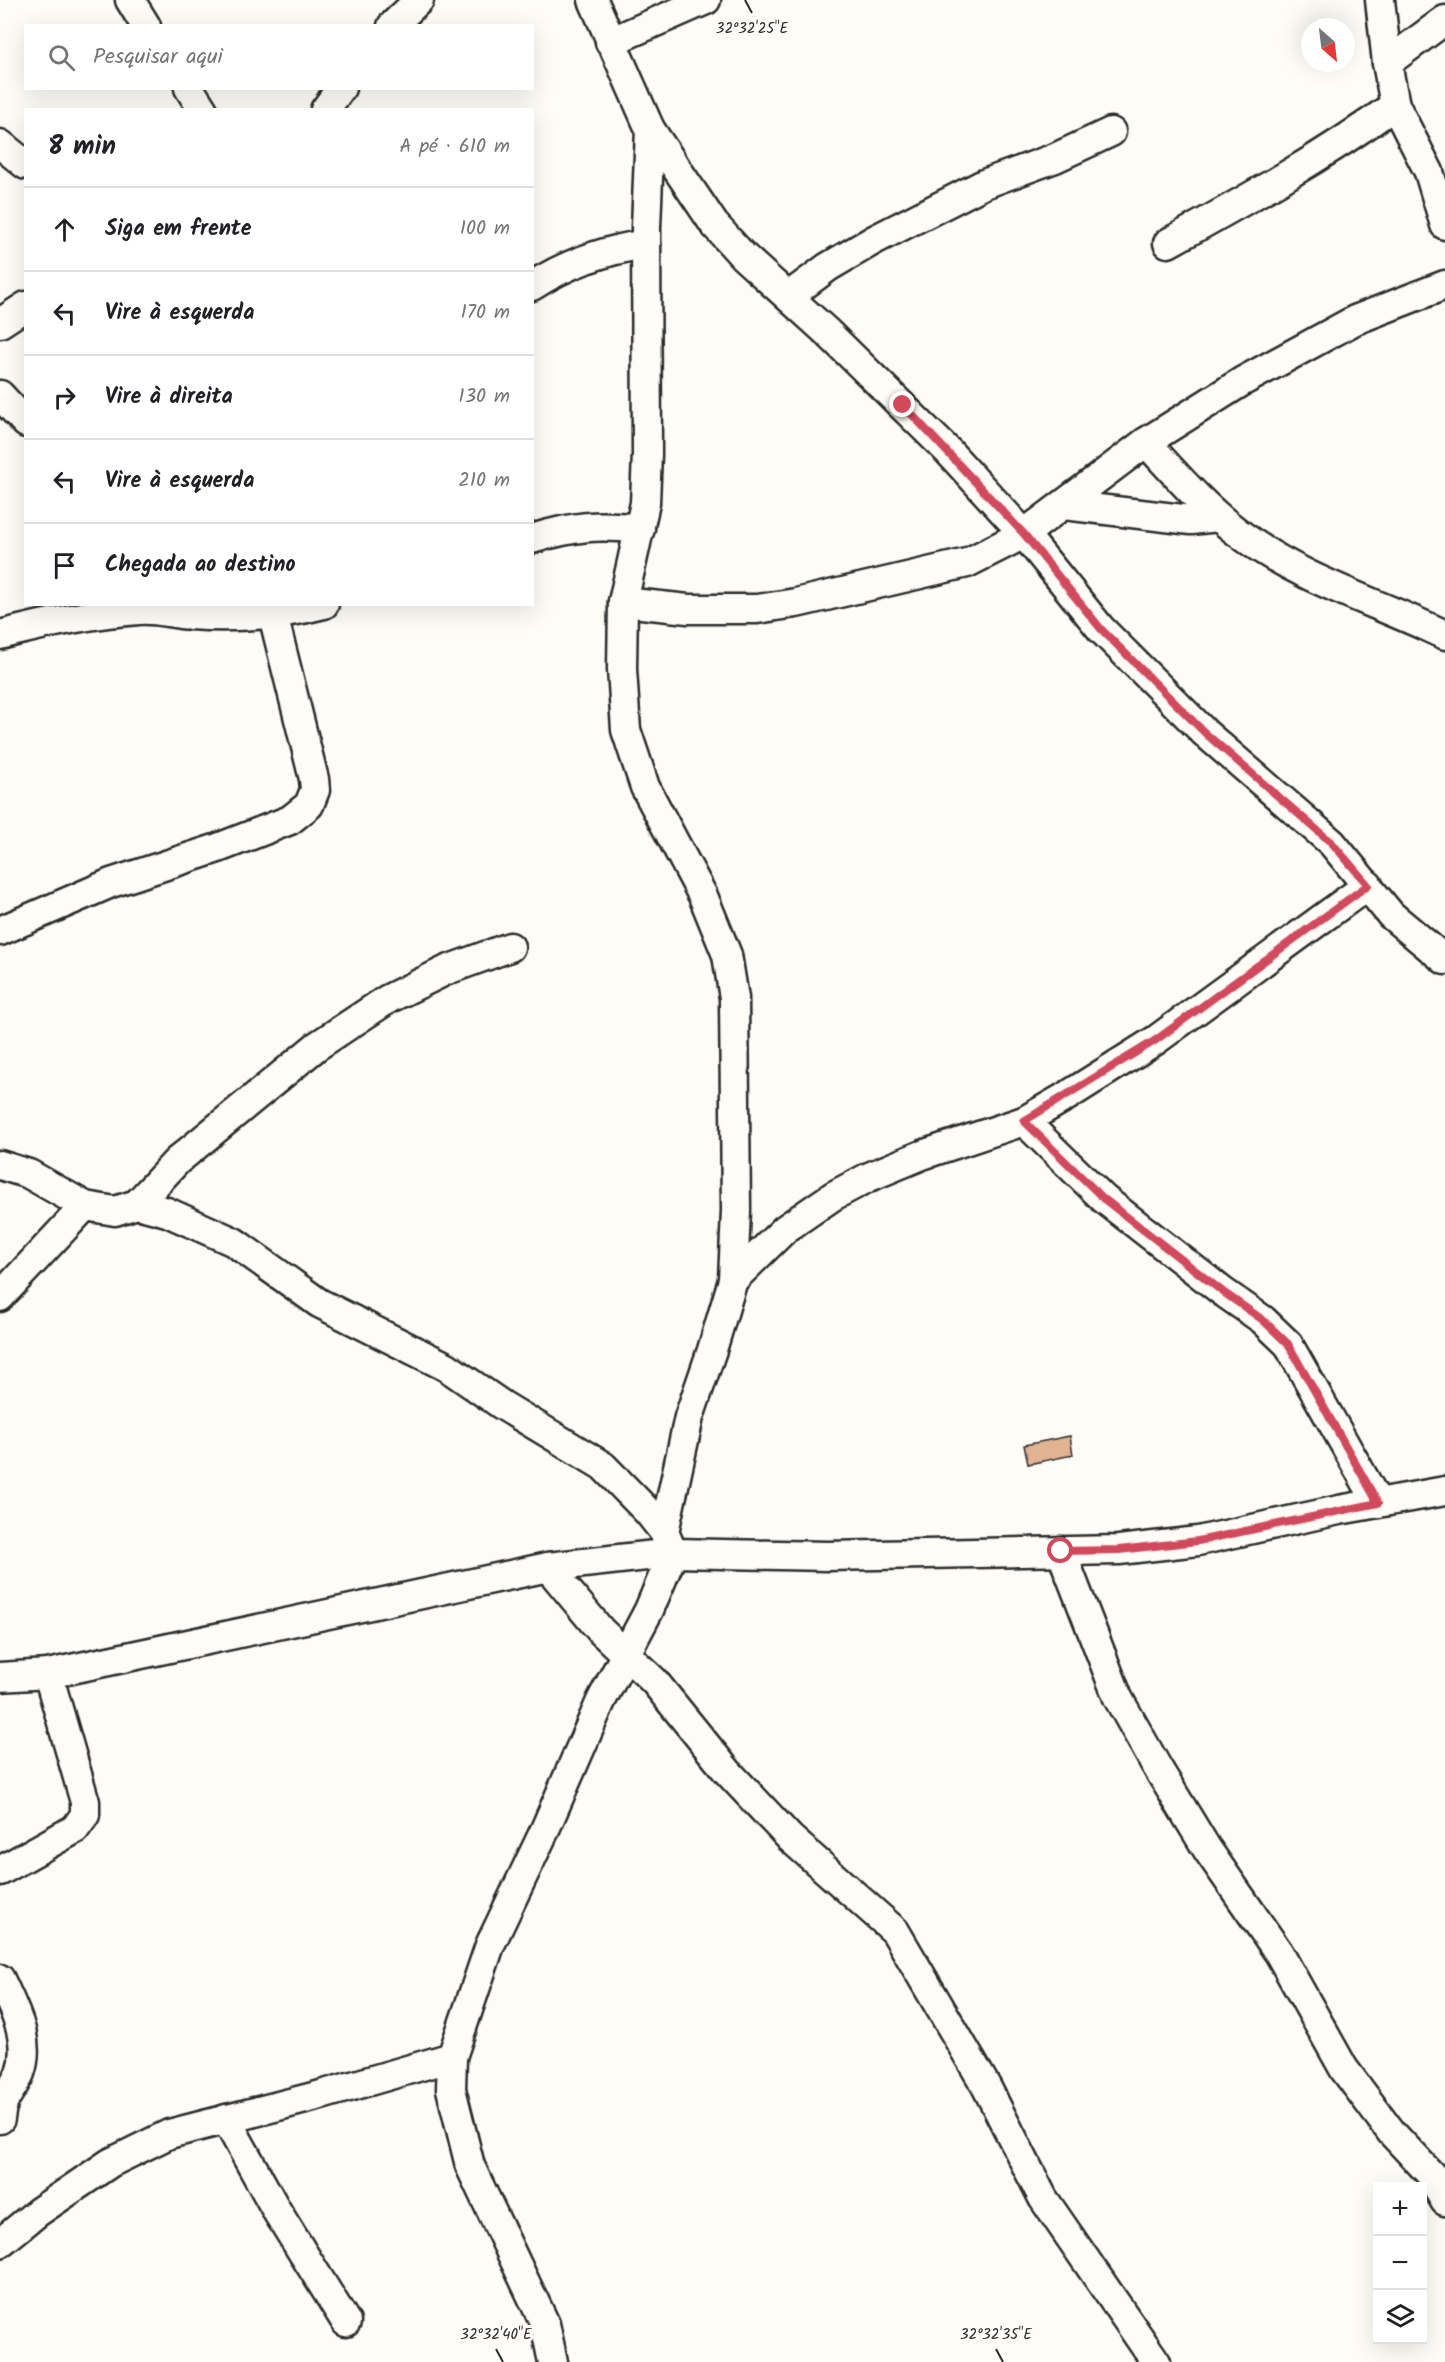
<!DOCTYPE html>
<html lang="pt">
<meta charset="utf-8">
<style>
:root{--surface:#fff;--page:#f2f2f2;--text:#202124;--muted:#757577;--line:#e0e0e0}
body{margin:0;font-family:Kalam,sans-serif;background:var(--page);color:var(--text)}
.controls{position:absolute;right:18px;bottom:18px;display:grid;overflow:hidden;border-radius:0px;box-shadow:0 6px 24px #0002}
.controls button{width:54px;height:54px;display:grid;place-items:center;padding:0;border:0;border-bottom:2px solid var(--line);background:var(--surface);color:var(--text);font:30px sans-serif}
.compass{position:absolute;left:1301px;top:18px;width:54px;height:54px;border-radius:50%;background:var(--surface);box-shadow:0 6px 24px #0002;rotate:152deg}
.stop{position:absolute;width:18px;height:18px;margin:-14px;border:4px solid #d1495b;border-radius:50%;background:#fff}
.stop.end{background:#d1495b;border-color:#fff;box-shadow:0 2px 6px #0008}
.list{margin:0;padding:0;list-style:none}
h2{display:flex;justify-content:space-between;align-items:center;height:78px;margin:0;padding:0 24px;font-size:26px}
h2 small{font-size:20px;font-weight:400;color:var(--muted)}
.list li{display:grid;grid-template-columns:39px 1fr auto;gap:18px;align-items:center;box-sizing:border-box;height:84px;padding:0 24px;border-top:2px solid var(--line)}
.list b{display:block;font-size:22px;white-space:nowrap}
.list em{font-size:20px;font-style:normal;color:var(--muted)}
.icon{flex:none;width:33px;height:33px;fill:none;stroke:currentColor;stroke-width:2;stroke-linecap:round;stroke-linejoin:round}
.map{position:relative;flex:none;width:1445px;height:2362px;overflow:hidden}
.search{position:absolute;background:var(--surface);box-shadow:0 6px 24px #0002;left:24px;top:24px;width:510px;height:66px;display:flex;align-items:center;gap:15px;box-sizing:border-box;padding:0 21px;border-radius:0px;color:var(--muted);font-size:22px}
.panel{position:absolute;background:var(--surface);box-shadow:0 6px 24px #0002;left:24px;top:108px;width:510px;height:498px;border-radius:0px}
.map>svg:first-child{display:block}
</style>
<div class="map">
<svg width="1445" height="2362" viewBox="0 0 1445 2362">
<rect width="100%" height="100%" fill="#fdfcf7"/>
<filter id="ink" filterUnits="userSpaceOnUse"><feTurbulence type="fractalNoise" baseFrequency=".0167" numOctaves="2"/><feDisplacementMap in="SourceGraphic" scale="12" xChannelSelector="R" yChannelSelector="G"/><feConvolveMatrix kernelMatrix="1 2 1 2 8 2 1 2 1" color-interpolation-filters="sRGB"/></filter>
<g filter="url(#ink)">
<path fill="#e2b393" stroke="#2b2b2b" stroke-width="1.5" d="M 1070,1436 L 1073,1455 L 1028,1464 L 1024,1445 Z"/>
<g fill="none" stroke-linecap="round" stroke-linejoin="round">
<g stroke="#2b2b2b" stroke-width="33">
<g id="minor">
<path d="M 130,0 L 146,26"/>
<path d="M 593,0 L 650,129 L 714,224 L 743,256 L 828,333 L 948,451 L 1024,534 L 1101,629 L 1205,733 L 1332,843 L 1391,915 L 1445,960"/>
<path d="M 1380,0 L 1387,63 L 1395,105 L 1429,172 L 1445,225"/>
<path d="M 392,26 L 419,0"/>
<path d="M 610,42 L 706,0"/>
<path d="M 1387,63 L 1445,20"/>
<path d="M 189,88 L 203,110"/>
<path d="M 325,110 L 341,88"/>
<path d="M 650,129 L 646,227 L 647,454 L 645,503 L 623,602 L 622,669 L 626,730 L 645,787 L 703,896 L 727,955 L 734,998 L 736,1210 L 733,1280 L 712,1350 L 689,1417 L 664,1532"/>
<path d="M 0,144 L 26,165"/>
<path d="M 1168,243 C 1246,200 1323,157 1395,105"/>
<path d="M 532,286 C 566,264 606,250 646,244"/>
<path d="M 789,296 L 828,267 L 874,240 L 984,184 L 1055,158 L 1111,132"/>
<path d="M 0,323 L 26,306"/>
<path d="M 0,395 L 26,423"/>
<path d="M 1146,442 C 1176,475 1207,511 1244,537 C 1304,581 1379,603 1445,635"/>
<path d="M 1064,505 L 1191,520 L 1218,517"/>
<path d="M 532,539 C 573,526 599,524 640,529"/>
<path d="M 623,602 L 688,609 L 757,609 L 796,603 L 967,563 L 1024,534 L 1146,442 L 1243,381 L 1355,320 L 1445,285"/>
<path d="M 0,635 C 46,623 92,613 139,610 C 155,608 172,614 189,615 C 235,618 279,616 324,604"/>
<path d="M 0,931 L 111,883 L 218,848 L 290,820 L 309,805 L 315,790 L 314,779 L 273,615"/>
<path d="M 1024,1121 L 1104,1199 L 1223,1292 L 1263,1320 L 1288,1344 L 1378,1503"/>
<path d="M 0,1165 L 29,1174 L 85,1206 L 115,1211 L 137,1204 L 167,1212 L 234,1242 L 319,1303 L 447,1367 L 502,1405 L 603,1466 L 649,1513 L 664,1532 L 673,1553 L 649,1610 L 601,1701 L 543,1834 L 490,1945 L 452,2057 L 451,2089 L 470,2166 L 545,2324 L 553,2362"/>
<path d="M 137,1204 L 177,1161 L 317,1046 L 388,999 L 447,970 L 510,947"/>
<path d="M 733,1280 L 785,1229 L 833,1196 L 869,1177 L 922,1155 L 1024,1121 L 1067,1096 L 1156,1040 L 1368,885"/>
<path d="M 0,1297 L 85,1206"/>
<path d="M 1061,1551 L 1118,1698 L 1157,1767 L 1207,1849 L 1279,1953 L 1344,2069 L 1392,2133 L 1437,2181 L 1437,2187 L 1445,2201"/>
<path d="M 548,1567 L 601,1631 L 654,1681 L 727,1771 L 790,1838 L 895,1931 L 986,2086 L 1043,2198 L 1156,2362"/>
<path d="M 0,1677 L 48,1674 L 548,1567 L 673,1553 L 827,1556 L 1119,1550 L 1198,1541 L 1339,1510 L 1445,1491"/>
<path d="M 0,1871 L 75,1829 L 85,1815 L 85,1802 L 48,1674"/>
<path d="M 0,1979 C 13,2008 32,2040 20,2073 C 12,2092 2,2095 0,2119"/>
<path d="M 226,2119 L 278,2213 L 346,2322"/>
<path d="M 0,2243 L 38,2212 L 110,2163 L 169,2134 L 321,2095 L 452,2057"/>
</g>
</g>
<use href="#minor" stroke="#fdfcf7" stroke-width="28"/>
</g>
</g>
<g fill="none" stroke-linecap="round" stroke-linejoin="round" filter="url(#ink)">
<path stroke="#d1495b" stroke-width="8" d="M 903,405 L 1024,534 L 1101,629 L 1205,733 L 1332,843 L 1368,885 L 1156,1040 L 1024,1121 L 1104,1199 L 1223,1292 L 1263,1320 L 1288,1344 L 1378,1503 L 1198,1541 L 1119,1550 L 1061,1551"/>
</g>
<path fill="none" stroke="#2b2b2b" stroke-width="2" d="M 745,0 L 752,13M 496,2349 L 503,2362M 996,2349 L 1003,2362"/>
<g font-size="15" text-anchor="middle" fill="#2b2b2b" stroke="#fdfcf7" stroke-width="6" stroke-linejoin="round" paint-order="stroke">
<text x="752" y="33">32°32'25"E</text>
<text x="496" y="2339">32°32'40"E</text>
<text x="996" y="2339">32°32'35"E</text>
</g>
</svg>
<div class="controls">
<button>+</button>
<button>−</button>
<button><svg class="icon" aria-label="layers" viewBox="0 0 24 24"><path d="M12 4l9 5-9 5-9-5zM3 14l9 5 9-5"/></svg></button>
</div>
<svg class="compass" viewBox="-18 -18 36 36"><path d="M0-13l5 13h-10z" fill="#e53935"/><path d="M0 13l5-13h-10z" fill="#757577"/></svg>
<div class="stop" style="left:1061px;top:1551px"></div>
<div class="stop end" style="left:903px;top:405px"></div>
<div class="search"><svg class="icon" aria-label="search" viewBox="0 0 24 24"><circle cx="10" cy="10" r="6"/><path d="M15 15l6 6"/></svg>Pesquisar aqui</div>
<section class="panel">
<h2>8 min<small>A pé · 610 m</small></h2>
<ul class="list">
<li><svg class="icon" aria-label="ahead" viewBox="0 0 24 24"><path d="M12 20V5M6 11l6-6 6 6"/></svg><div><b>Siga em frente</b></div><em>100 m</em></li>
<li><svg class="icon" aria-label="left" viewBox="0 0 24 24"><path d="M17 20v-9H6M10 6l-5 5 5 5"/></svg><div><b>Vire à esquerda</b></div><em>170 m</em></li>
<li><svg class="icon" aria-label="right" viewBox="0 0 24 24"><path d="M7 20v-9h11M14 6l5 5-5 5"/></svg><div><b>Vire à direita</b></div><em>130 m</em></li>
<li><svg class="icon" aria-label="left" viewBox="0 0 24 24"><path d="M17 20v-9H6M10 6l-5 5 5 5"/></svg><div><b>Vire à esquerda</b></div><em>210 m</em></li>
<li><svg class="icon" aria-label="arrive" viewBox="0 0 24 24"><path d="M6 21V4h12l-3 4 3 4H6"/></svg><div><b>Chegada ao destino</b></div></li>
</ul>
</section>
</div>
